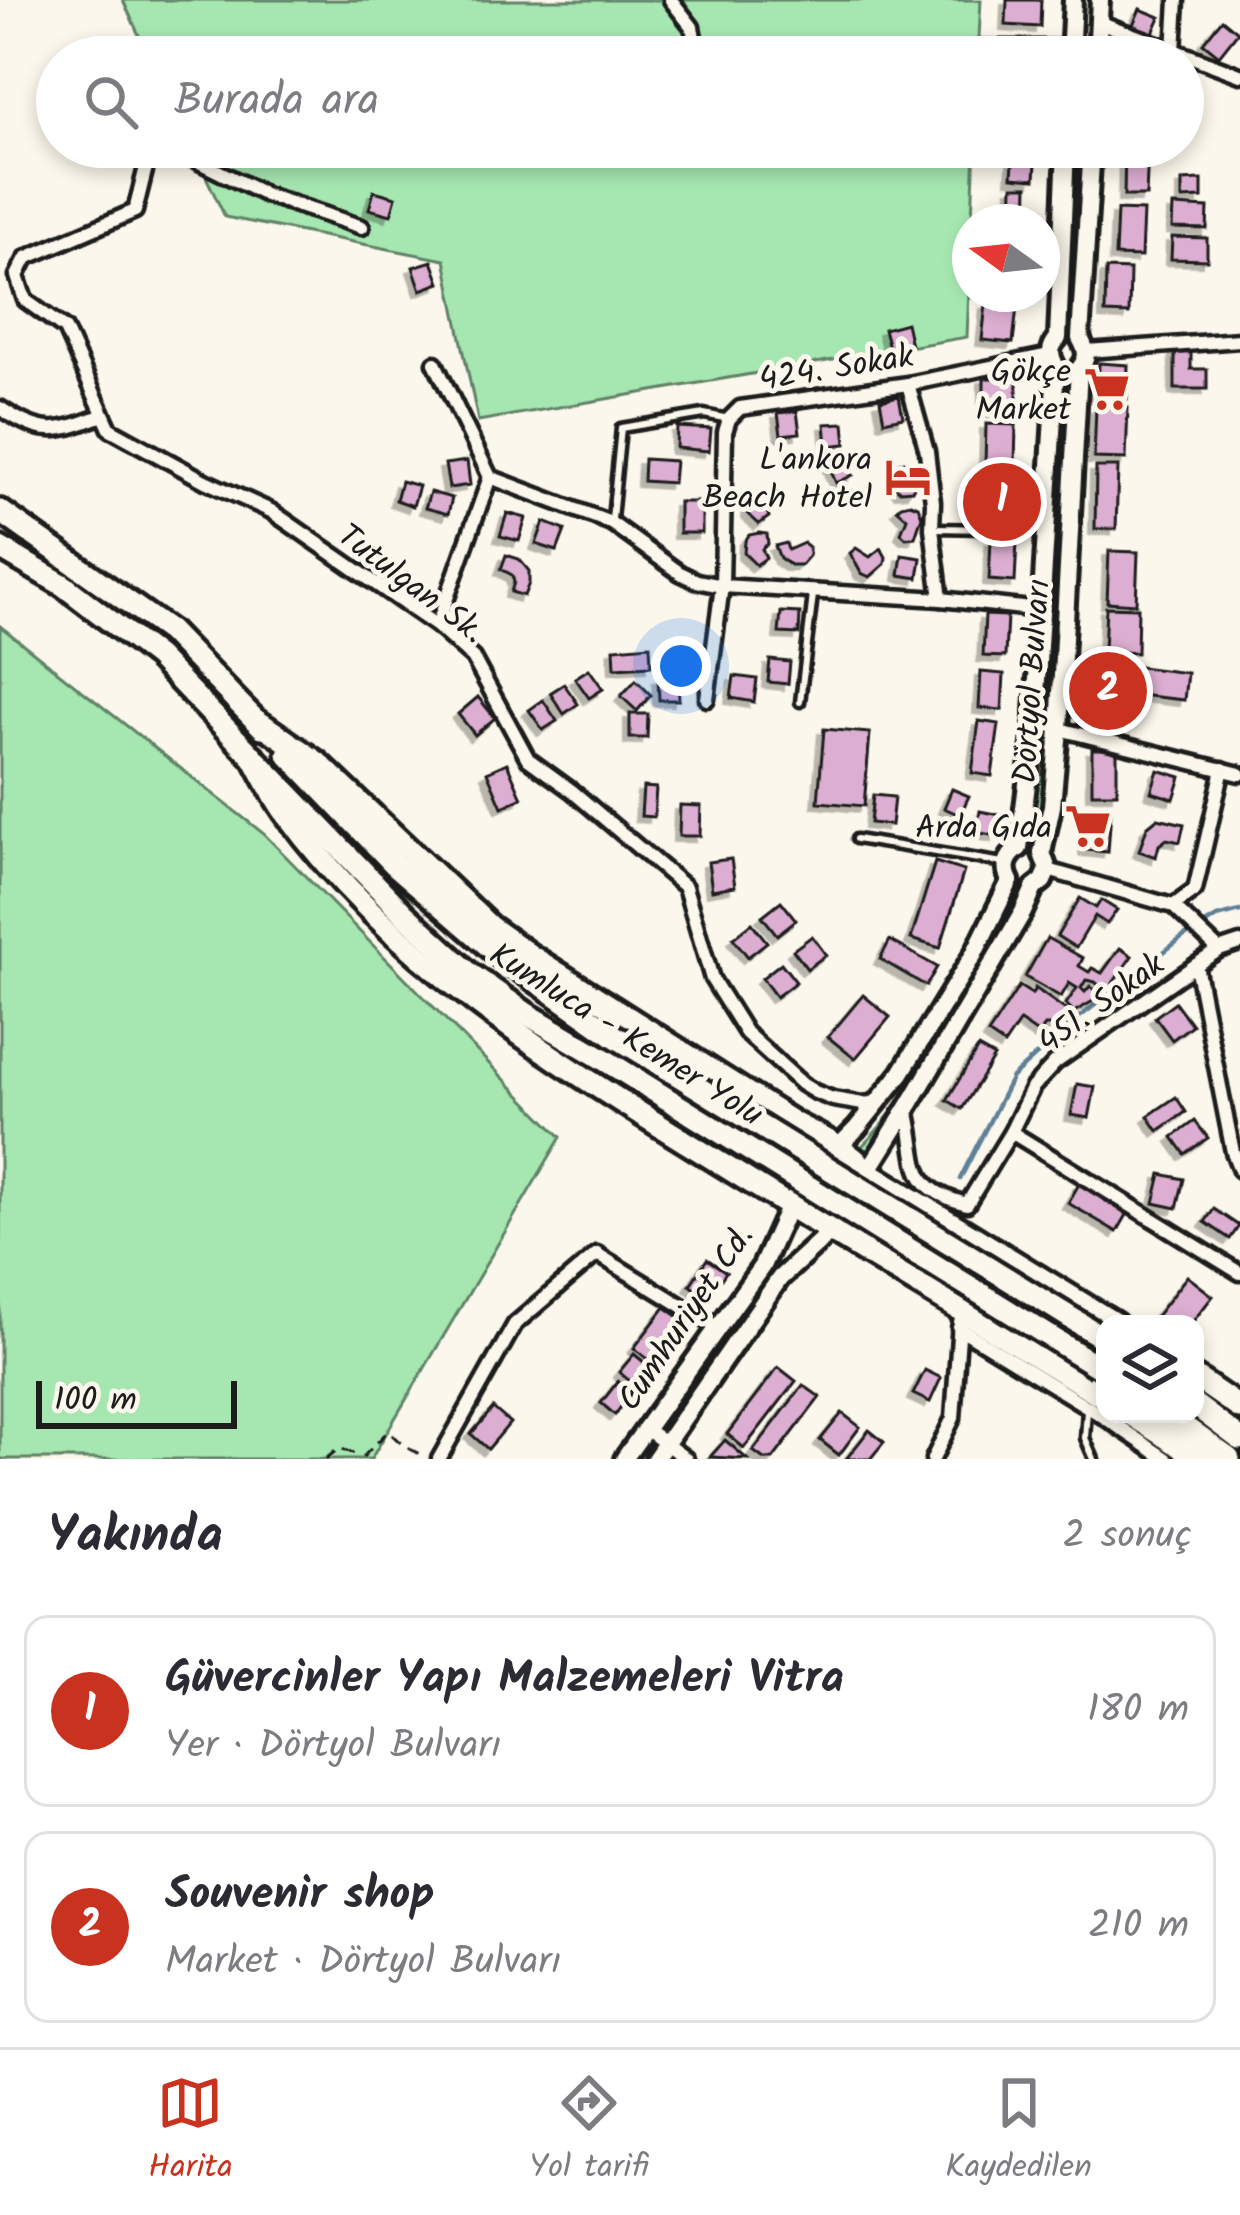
<!DOCTYPE html>
<html lang="tr">
<meta charset="utf-8">
<style>
:root{--surface:#fff;--page:#f2f2f3;--text:#2b2b33;--muted:#7c7c81;--line:#e1e1e2;--accent:#c8321e}
body{margin:0;font-family:Kalam,sans-serif;background:var(--page);color:var(--text)}
.controls{position:absolute;right:36px;bottom:36px;display:grid;overflow:hidden;border-radius:24px;box-shadow:0 6px 18px #0003}
.controls button{width:108px;height:108px;display:grid;place-items:center;padding:0;border:0;border-bottom:3px solid var(--line);background:var(--surface);color:var(--text);font:60px sans-serif}
.compass{position:absolute;left:952px;top:204px;width:108px;height:108px;border-radius:50%;background:var(--surface);box-shadow:0 6px 18px #0003;rotate:285deg}
.scale{position:absolute;left:36px;bottom:30px;width:201px;box-sizing:border-box;padding-left:12px;border:6px solid #1c1c1c;border-top:0;font-size:33px;line-height:42px;white-space:nowrap;color:#1c1c1c;-webkit-text-stroke:9px #fbf7ec;paint-order:stroke}
.you{position:absolute;left:681px;top:666px;width:42px;height:42px;margin:-30px;border:9px solid #fff;border-radius:50%;background:#1a73e8;box-shadow:0 0 0 18px #1a73e833}
.badge{display:grid;place-items:center;width:78px;height:78px;border-radius:50%;background:var(--accent);color:#fff;font-size:39px;font-weight:700}
.pin{position:absolute;translate:-50% -50%;border:6px solid #fff;box-shadow:0 3px 12px #0006}
.list{margin:0;padding:0;list-style:none}
h2{display:flex;justify-content:space-between;align-items:center;height:156px;margin:0;padding:0 48px;font-size:51px}
h2 small{font-size:39px;font-weight:400;color:var(--muted)}
.list li{display:grid;grid-template-columns:78px 1fr auto;gap:36px;align-items:center;box-sizing:border-box;height:192px;margin:0 24px 24px;padding:0 24px;border:3px solid var(--line);border-radius:24px}
.list b{display:block;font-size:45px;white-space:nowrap}
.list p{margin:0;font-size:39px;white-space:nowrap;color:var(--muted)}
.list em{font-size:39px;font-style:normal;color:var(--muted)}
.icon{flex:none;width:66px;height:66px;fill:none;stroke:currentColor;stroke-width:2;stroke-linecap:round;stroke-linejoin:round}
.map{position:relative;flex:none;width:1240px;height:1459px;overflow:hidden}
.search{position:absolute;background:var(--surface);box-shadow:0 6px 18px #0003;left:36px;right:36px;top:36px;height:132px;display:flex;align-items:center;gap:30px;box-sizing:border-box;padding:0 42px;border-radius:66px;color:var(--muted);font-size:45px}
.sheet{height:588px;background:var(--surface)}
nav{display:flex;justify-content:space-around;align-items:center;box-sizing:border-box;height:168px;border-top:3px solid var(--line);background:var(--surface);font-size:33px;color:var(--muted)}
nav a{display:grid;justify-items:center;gap:6px}
nav .on{color:var(--accent)}
.map>svg:first-child{display:block}
</style>
<div class="map">
<svg width="1240" height="1459" viewBox="0 0 1240 1459">
<defs>
<filter id="shadow"><feDropShadow dx="-5.5" dy="5.5" stdDeviation="0" flood-color="#0004"/></filter>
</defs>
<rect width="100%" height="100%" fill="#fbf7ec"/>
<filter id="ink" filterUnits="userSpaceOnUse"><feTurbulence type="fractalNoise" baseFrequency=".00833" numOctaves="2"/><feDisplacementMap in="SourceGraphic" scale="24" xChannelSelector="R" yChannelSelector="G"/><feConvolveMatrix kernelMatrix="1 2 1 2 8 2 1 2 1" color-interpolation-filters="sRGB"/></filter>
<g filter="url(#ink)">
<g fill="#a6e7b1" stroke="#618266" stroke-width="3">
<path d="M 123,0 L 981,0 L 978,57 L 149,57 Z"/>
<path d="M 192,147 L 975,147 L 967,337 L 478,421 L 445,260 L 225,217 Z"/>
<path d="M 1059,376 L 1070,377 L 1051,727 L 1043,806 L 1037,838 L 1026,835 L 1037,780 L 1043,700 Z"/>
<path d="M 0,626 L 264,834 L 561,1137 L 371,1459 L 0,1459 Z"/>
<path d="M 1008,897 L 1019,899 L 999,941 L 872,1152 L 861,1147 C 898,1113 919,1065 943,1022 C 966,981 993,941 1008,897 Z"/>
</g>
<g fill="none" stroke-linecap="round" stroke-linejoin="round">
<path stroke="#5f8097" stroke-width="4.5" d="M 960,1179 L 1012,1077 L 1077,1019 L 1183,937 L 1217,917 L 1240,911"/>
</g>
<g fill="#dcaed1" stroke="#1c1c1c" stroke-width="3" filter="url(#shadow)">
<path d="M 1007,0 L 1041,0 L 1040,27 L 1006,25 Z"/>
<path d="M 1140,9 L 1160,17 L 1152,35 L 1132,27 Z"/>
<path d="M 1222,19 L 1238,32 L 1219,56 L 1203,43 Z"/>
<path d="M 1014,147 L 1037,147 L 1035,179 L 1012,177 Z"/>
<path d="M 1125,148 L 1148,149 L 1146,196 L 1124,196 Z"/>
<path d="M 1202,180 L 1202,198 L 1182,199 L 1182,181 Z"/>
<path d="M 1013,186 L 1028,186 L 1027,219 L 1012,219 Z"/>
<path d="M 374,191 L 396,197 L 391,215 L 369,209 Z"/>
<path d="M 1173,206 L 1208,208 L 1207,229 L 1172,228 Z"/>
<path d="M 1117,210 L 1143,211 L 1141,257 L 1115,256 Z"/>
<path d="M 1172,237 L 1207,238 L 1207,260 L 1171,259 Z"/>
<path d="M 432,261 L 440,283 L 421,290 L 413,267 Z"/>
<path d="M 1106,269 L 1130,270 L 1129,314 L 1105,313 Z"/>
<path d="M 986,304 L 1017,307 L 1013,343 L 982,340 Z"/>
<path d="M 906,323 L 911,345 L 890,351 L 884,329 Z"/>
<path d="M 1175,349 L 1191,349 L 1191,369 L 1207,369 L 1207,389 L 1175,389 Z"/>
<path d="M 1099,363 L 1128,365 L 1127,399 L 1098,397 Z"/>
<rect x="984" y="378" width="33" height="33"/>
<path d="M 899,396 L 903,417 L 884,421 L 880,400 Z"/>
<path d="M 1096,407 L 1128,408 L 1126,459 L 1094,458 Z"/>
<path d="M 797,411 L 800,433 L 781,435 L 778,413 Z"/>
<path d="M 844,423 L 846,444 L 827,446 L 825,424 Z"/>
<path d="M 986,424 L 1016,425 L 1015,465 L 985,464 Z"/>
<path d="M 677,427 L 711,429 L 709,451 L 676,448 Z"/>
<path d="M 844,456 L 853,475 L 836,483 L 828,464 Z"/>
<path d="M 644,459 L 675,461 L 673,483 L 643,481 Z"/>
<path d="M 467,461 L 470,485 L 449,488 L 445,464 Z"/>
<path d="M 904,461 L 912,464 L 916,470 L 917,480 L 912,490 L 900,491 L 895,486 L 902,479 L 896,471 L 896,464 Z"/>
<path d="M 1096,467 L 1118,467 L 1116,529 L 1095,529 Z"/>
<path d="M 990,476 L 1019,479 L 1014,527 L 984,524 Z"/>
<path d="M 401,481 L 419,486 L 413,506 L 396,500 Z"/>
<path d="M 430,492 L 452,498 L 448,514 L 425,508 Z"/>
<path d="M 763,492 L 770,493 L 771,503 L 766,509 L 769,517 L 759,524 L 747,513 L 748,501 L 753,494 Z"/>
<rect x="679" y="502" width="23" height="31"/>
<path d="M 910,503 L 918,506 L 922,516 L 915,537 L 906,538 L 901,533 L 907,518 L 897,509 L 901,505 Z"/>
<path d="M 507,513 L 526,518 L 519,541 L 500,536 Z"/>
<path d="M 544,522 L 565,530 L 557,551 L 536,544 Z"/>
<path d="M 759,533 L 767,534 L 768,544 L 762,549 L 766,558 L 756,565 L 744,553 L 745,541 L 749,535 Z"/>
<path d="M 991,540 L 1017,541 L 1015,582 L 989,580 Z"/>
<path d="M 786,543 L 788,550 L 804,543 L 809,547 L 809,556 L 801,565 L 790,565 L 780,558 L 775,546 Z"/>
<path d="M 856,548 L 870,557 L 881,548 L 886,557 L 885,564 L 870,577 L 861,573 L 850,553 Z"/>
<path d="M 1109,551 L 1138,552 L 1136,604 L 1107,602 Z"/>
<path d="M 506,555 L 519,559 L 529,571 L 529,583 L 524,596 L 511,592 L 514,582 L 512,575 L 501,569 Z"/>
<path d="M 902,555 L 921,558 L 918,578 L 899,575 Z"/>
<path d="M 1106,607 L 1138,608 L 1137,653 L 1104,651 Z"/>
<path d="M 781,612 L 800,613 L 799,634 L 779,633 Z"/>
<path d="M 985,615 L 1007,616 L 1005,657 L 983,656 Z"/>
<path d="M 693,642 L 694,662 L 667,663 L 666,643 Z"/>
<path d="M 650,645 L 651,666 L 615,668 L 614,648 Z"/>
<path d="M 770,660 L 790,662 L 788,684 L 768,682 Z"/>
<path d="M 1132,666 L 1187,673 L 1184,700 L 1129,694 Z"/>
<path d="M 589,669 L 603,689 L 589,698 L 575,678 Z"/>
<path d="M 1121,670 L 1122,711 L 1095,711 L 1095,671 Z"/>
<path d="M 981,672 L 1004,674 L 1002,710 L 979,708 Z"/>
<path d="M 734,676 L 757,679 L 754,702 L 731,698 Z"/>
<path d="M 678,677 L 679,700 L 659,700 L 658,678 Z"/>
<path d="M 636,680 L 651,695 L 637,711 L 621,696 Z"/>
<path d="M 564,684 L 578,704 L 564,714 L 550,693 Z"/>
<path d="M 478,697 L 495,718 L 475,735 L 458,714 Z"/>
<path d="M 543,700 L 557,721 L 543,730 L 529,710 Z"/>
<path d="M 630,714 L 648,714 L 647,738 L 630,738 Z"/>
<path d="M 979,721 L 999,724 L 992,776 L 972,773 Z"/>
<path d="M 824,729 L 870,733 L 864,806 L 818,802 Z"/>
<rect x="1092" y="749" width="25" height="44"/>
<path d="M 507,763 L 522,798 L 502,807 L 487,772 Z"/>
<path d="M 1158,770 L 1181,777 L 1174,799 L 1151,792 Z"/>
<path d="M 643,787 L 656,788 L 654,817 L 641,816 Z"/>
<path d="M 952,789 L 969,796 L 960,815 L 944,808 Z"/>
<path d="M 873,795 L 894,797 L 891,825 L 870,823 Z"/>
<path d="M 680,805 L 701,806 L 700,836 L 679,836 Z"/>
<path d="M 1088,809 L 1111,810 L 1108,852 L 1085,850 Z"/>
<path d="M 980,811 L 1000,815 L 996,836 L 976,832 Z"/>
<path d="M 1158,818 L 1184,824 L 1180,842 L 1167,839 L 1159,845 L 1156,857 L 1139,851 L 1147,827 Z"/>
<path d="M 731,859 L 735,886 L 712,890 L 708,862 Z"/>
<path d="M 935,862 L 964,871 L 940,948 L 911,939 Z"/>
<path d="M 1080,898 L 1096,908 L 1101,900 L 1117,910 L 1107,924 L 1095,916 L 1076,948 L 1057,936 Z"/>
<path d="M 781,901 L 796,920 L 777,935 L 762,916 Z"/>
<path d="M 752,923 L 767,942 L 748,957 L 733,938 Z"/>
<path d="M 812,936 L 826,955 L 807,969 L 793,950 Z"/>
<path d="M 1047,938 L 1083,958 L 1079,966 L 1089,972 L 1092,968 L 1102,973 L 1120,948 L 1132,956 L 1113,983 L 1115,985 L 1106,991 L 1095,982 L 1086,980 L 1081,988 L 1085,992 L 1090,986 L 1102,996 L 1074,1012 L 1066,1004 L 1077,988 L 1069,983 L 1061,997 L 1025,977 Z"/>
<path d="M 890,940 L 937,967 L 926,986 L 880,959 Z"/>
<path d="M 781,963 L 796,982 L 776,997 L 762,978 Z"/>
<path d="M 1019,986 L 1032,994 L 1035,988 L 1070,1013 L 1054,1026 L 1045,1026 L 1039,1034 L 1020,1021 L 1004,1045 L 988,1034 Z"/>
<path d="M 863,995 L 890,1017 L 855,1059 L 828,1037 Z"/>
<path d="M 1175,1002 L 1192,1025 L 1172,1040 L 1155,1017 Z"/>
<path d="M 978,1048 L 994,1057 L 962,1109 L 947,1100 Z"/>
<path d="M 1077,1084 L 1095,1087 L 1089,1118 L 1071,1115 Z"/>
<path d="M 1176,1097 L 1186,1112 L 1158,1131 L 1148,1116 Z"/>
<path d="M 1195,1121 L 1208,1138 L 1185,1154 L 1173,1137 Z"/>
<path d="M 1161,1174 L 1184,1179 L 1177,1208 L 1154,1203 Z"/>
<path d="M 1079,1184 L 1128,1213 L 1117,1232 L 1068,1203 Z"/>
<path d="M 1214,1209 L 1239,1226 L 1230,1239 L 1205,1222 Z"/>
<path d="M 707,1259 L 726,1272 L 708,1298 L 690,1285 Z"/>
<path d="M 1187,1276 L 1213,1296 L 1191,1324 L 1157,1324 L 1153,1320 Z"/>
<path d="M 665,1307 L 682,1319 L 650,1361 L 634,1348 Z"/>
<path d="M 634,1354 L 650,1367 L 634,1385 L 619,1372 Z"/>
<path d="M 778,1367 L 796,1381 L 744,1448 L 727,1434 Z"/>
<path d="M 925,1370 L 941,1378 L 930,1402 L 913,1394 Z"/>
<path d="M 618,1381 L 632,1392 L 615,1415 L 601,1403 Z"/>
<path d="M 803,1385 L 820,1397 L 773,1459 L 764,1459 L 753,1451 Z"/>
<path d="M 493,1408 L 510,1423 L 488,1449 L 471,1434 Z"/>
<path d="M 842,1413 L 860,1427 L 839,1455 L 820,1440 Z"/>
<path d="M 869,1430 L 884,1442 L 870,1459 L 846,1459 Z"/>
<path d="M 725,1440 L 747,1459 L 710,1457 Z"/>
</g>
<g fill="none" stroke-linecap="round" stroke-linejoin="round">
<g stroke="#1c1c1c" stroke-width="15">
<g id="lane">
<path d="M 612,519 L 621,428 L 704,414 L 729,419"/>
<path d="M 935,528 L 1042,530"/>
<path d="M 800,702 L 813,595"/>
<path d="M 856,839 L 1003,863"/>
<path d="M 1087,1410 L 1085,1438 L 1094,1459"/>
</g>
</g>
<g stroke="#1c1c1c" stroke-width="21">
<g id="street">
<path d="M 671,0 L 692,27 L 698,57"/>
<path d="M 1099,22 L 1240,75"/>
<path d="M 1174,51 L 1177,0"/>
<path d="M 808,57 C 834,38 858,52 887,57"/>
<path d="M 925,57 L 984,48 L 1070,48"/>
<path d="M 151,147 L 135,211 L 26,258 L 17,276 L 25,300 L 65,329 L 110,429 L 205,481 L 271,511 L 437,626 L 473,658 L 528,759 L 572,791 L 685,887 L 712,979 L 746,1033 L 802,1084 L 815,1092 L 833,1099 L 863,1104 L 878,1102"/>
<path d="M 169,147 L 266,195 L 362,227"/>
<path d="M 1087,351 L 1240,340"/>
<path d="M 435,363 L 490,477 L 611,523 L 680,573 L 697,581 L 722,586 L 941,599 L 1040,610"/>
<path d="M 908,384 L 927,451 L 933,502 L 932,528 L 941,599"/>
<path d="M 0,408 C 44,437 57,433 103,415"/>
<path d="M 437,626 L 490,477"/>
<path d="M 707,699 L 722,586 L 725,432 L 729,419 L 740,408 L 908,384 L 1050,355"/>
<path d="M 1059,729 L 1240,774"/>
<path d="M 1048,870 L 1173,906 L 1195,890 L 1223,769"/>
<path d="M 1173,906 L 1219,950"/>
<path d="M 1196,965 L 1233,1152 L 1240,1170"/>
<path d="M 907,1109 C 920,1160 904,1188 967,1204 L 1011,1132 L 1033,1087 L 1056,1062 L 1196,965 L 1219,950 L 1240,943"/>
<path d="M 1011,1132 L 1240,1273"/>
<path d="M 959,1328 L 1104,1417 L 1166,1459"/>
<path d="M 646,1429 L 686,1459"/>
<path d="M 439,1459 L 515,1324 L 597,1254 L 718,1328"/>
<path d="M 933,1459 L 953,1418 L 960,1322"/>
</g>
</g>
<g stroke="#1c1c1c" stroke-width="26">
<g id="secondary">
<path d="M 1070,57 L 1073,0"/>
<path d="M 1097,57 L 1100,0"/>
<path d="M 1019,848 L 1034,728 L 1056,367 C 1050,355 1048,349 1058,338 L 1066,147"/>
<path d="M 1042,853 L 1052,806 L 1059,729 L 1079,369 C 1089,357 1087,351 1080,338 L 1092,147"/>
<path d="M 1010,881 C 1003,867 1007,857 1019,848"/>
<path d="M 624,1459 L 762,1266 L 789,1206 L 803,1183 L 857,1128 L 901,1073 L 974,954 L 1010,881"/>
<path d="M 655,1459 L 780,1278 L 830,1232 L 907,1109 L 1023,912 L 1034,888 L 1043,881 L 1048,870 L 1042,853"/>
</g>
</g>
<g stroke="#1c1c1c" stroke-width="30">
<g id="highway">
<path d="M 0,511 L 169,631 L 262,727"/>
<path d="M 0,548 L 63,585 L 157,657 L 404,914 L 470,974 L 527,1014 L 600,1057"/>
<path d="M 256,720 L 318,763 L 490,927 L 531,956 L 797,1125 C 823,1138 848,1149 868,1172 L 1115,1324"/>
<path d="M 288,754 L 394,864 L 498,954 L 613,1035"/>
<path d="M 253,756 C 263,775 273,795 285,812 C 397,967 563,1066 723,1165 C 850,1244 978,1320 1105,1398"/>
<path d="M 1195,1377 L 1240,1408"/>
<path d="M 1195,1405 L 1240,1439"/>
<path d="M 1130,1414 L 1200,1459"/>
<path d="M 1167,1414 L 1229,1459"/>
</g>
</g>
<path stroke="#1c1c1c" stroke-width="3" stroke-dasharray="12 9" stroke-linecap="butt" d="M 326,1459 L 339,1448 L 363,1457 L 388,1431 L 405,1447 L 424,1456"/>
<use href="#lane" stroke="#fbf7ec" stroke-width="6"/>
<use href="#street" stroke="#fbf7ec" stroke-width="12"/>
<use href="#secondary" stroke="#fbf7ec" stroke-width="16"/>
<use href="#highway" stroke="#fbf7ec" stroke-width="21"/>
<g stroke="#1c1c1c" stroke-width="30" stroke-linecap="butt">
<g id="highway-bridge">
<path d="M 613,1035 L 1105,1339"/>
<path d="M 600,1057 L 1097,1366"/>
</g>
</g>
<use href="#highway-bridge" stroke="#fbf7ec" stroke-width="21"/>
</g>
</g>
<defs>
<g id="supermarket-bare" transform="scale(3.6)"><path d="M-6-5.5h2.5l.6 2H6L4.5 2H-2.5L-4.4-4H-6ZM-1.5 3.2a1.3 1.3 0 1 0 .1 0ZM3 3.2a1.3 1.3 0 1 0 .1 0Z" fill="#c8321e" stroke="#fbf7ec" stroke-width="2.5" paint-order="stroke"/></g>
<g id="hotel-bare" transform="scale(3.6)"><path d="M-6-4.5h1.5V1H6V5H4.5V3h-9V5H-6ZM-4 0a1.8 1.8 0 1 1 3.6 0ZM.5 0V-2.5h3Q6-2.5 6 0Z" fill="#c8321e" stroke="#fbf7ec" stroke-width="2.5" paint-order="stroke"/></g>
</defs>
<g fill-rule="evenodd">
<use href="#supermarket-bare" x="1107" y="389"/>
<use href="#hotel-bare" x="908" y="477"/>
<use href="#supermarket-bare" x="1088" y="826"/>
</g>
<g text-anchor="middle" stroke-width="10" stroke-linejoin="round" paint-order="stroke">
<g font-size="33" fill="#1c1c1c" stroke="#fbf7ec">
<text transform="translate(836 366) rotate(-9)" y="12">424. Sokak</text>
<text transform="translate(412 582) rotate(37)" y="12">Tutulgan Sk.</text>
<text transform="translate(1030 681) rotate(-86)" y="12">Dörtyol Bulvarı</text>
<text transform="translate(1100 1002) rotate(-36)" y="12">451. Sokak</text>
<text transform="translate(627 1033) rotate(32)" y="12">Kumluca - Kemer Yolu</text>
<text transform="translate(684 1317) rotate(-56)" y="12">Cumhuriyet Cd.</text>
</g>
<g font-size="33" fill="#1c1c1c" stroke="#fbf7ec" text-anchor="end">
<text x="1071" y="382">Gökçe<tspan x="1071" dy="38">Market</tspan></text>
<text x="872" y="470">L'ankora<tspan x="872" dy="38">Beach Hotel</tspan></text>
<text x="1052" y="838">Arda Gıda</text>
</g>
</g>
</svg>
<div class="controls">
<button><svg class="icon" aria-label="layers" viewBox="0 0 24 24"><path d="M12 4l9 5-9 5-9-5zM3 14l9 5 9-5"/></svg></button>
</div>
<svg class="compass" viewBox="-18 -18 36 36"><path d="M0-13l5 13h-10z" fill="#e53935"/><path d="M0 13l5-13h-10z" fill="#7c7c81"/></svg>
<div class="scale">100 m</div>
<div class="you"></div>
<div class="pin badge" style="left:1002px;top:502px">1</div>
<div class="pin badge" style="left:1108px;top:691px">2</div>
<div class="search"><svg class="icon" aria-label="search" viewBox="0 0 24 24"><circle cx="10" cy="10" r="6"/><path d="M15 15l6 6"/></svg>Burada ara</div>
</div>
<section class="sheet">
<h2>Yakında<small>2 sonuç</small></h2>
<ul class="list">
<li><span class="badge">1</span><div><b>Güvercinler Yapı Malzemeleri Vitra</b><p>Yer · Dörtyol Bulvarı</p></div><em>180 m</em></li>
<li><span class="badge">2</span><div><b>Souvenir shop</b><p>Market · Dörtyol Bulvarı</p></div><em>210 m</em></li>
</ul>
</section>
<nav>
<a class="on"><svg class="icon" aria-label="map" viewBox="0 0 24 24"><path d="M3 6l6-2 6 2 6-2v14l-6 2-6-2-6 2zM9 4v14M15 6v14"/></svg>Harita</a>
<a><svg class="icon" aria-label="directions" viewBox="0 0 24 24"><path d="M12 3l9 9-9 9-9-9zM9 14v-3h6M13 9l2 2-2 2"/></svg>Yol tarifi</a>
<a><svg class="icon" aria-label="saved" viewBox="0 0 24 24"><path d="M7 4h10v16l-5-4-5 4z"/></svg>Kaydedilen</a>
</nav>
